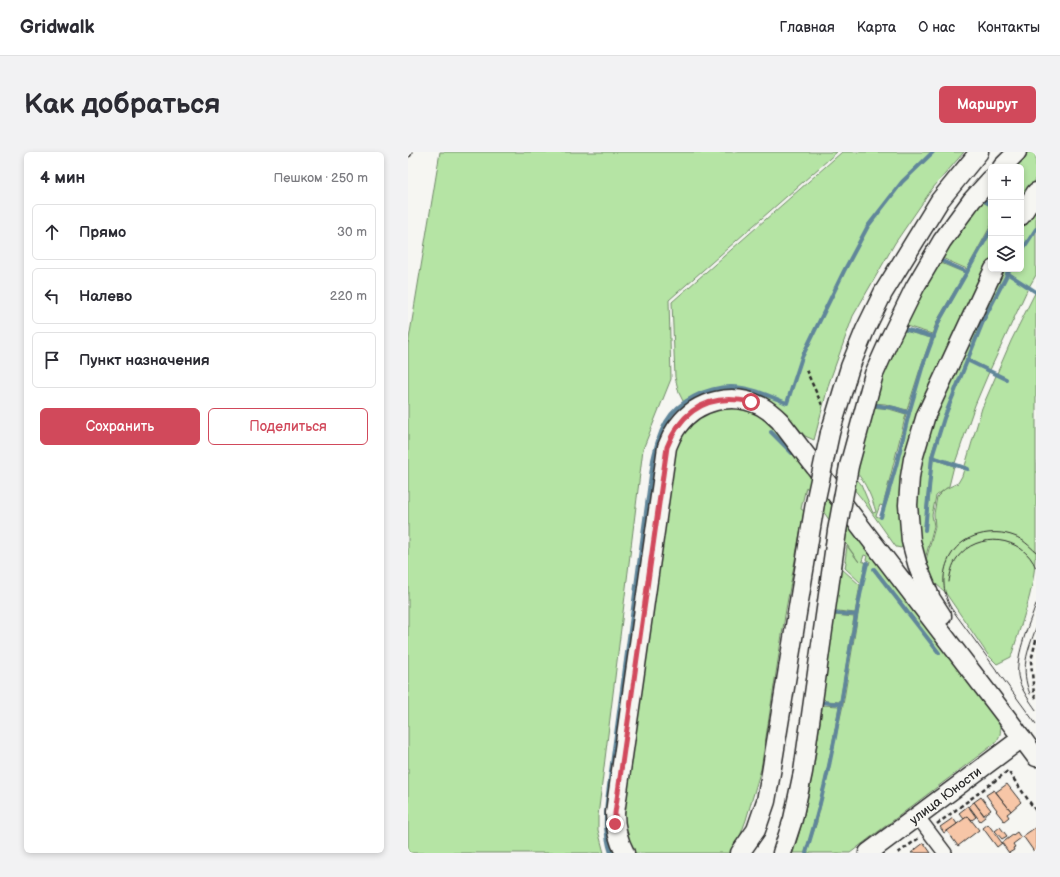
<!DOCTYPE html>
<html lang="ru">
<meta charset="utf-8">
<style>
:root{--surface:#fff;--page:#f2f2f3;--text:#2b2b33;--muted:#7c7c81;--line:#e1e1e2;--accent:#d1495b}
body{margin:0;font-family:"Balsamiq Sans",sans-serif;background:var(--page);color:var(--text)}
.controls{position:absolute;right:12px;top:12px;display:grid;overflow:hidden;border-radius:6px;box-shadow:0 2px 6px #0003}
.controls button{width:36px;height:36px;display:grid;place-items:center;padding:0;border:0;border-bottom:1px solid var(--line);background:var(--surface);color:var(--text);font:20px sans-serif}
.stop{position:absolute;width:12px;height:12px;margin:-9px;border:3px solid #d1495b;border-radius:50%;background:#fff}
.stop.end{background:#d1495b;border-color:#fff;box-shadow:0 1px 4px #0008}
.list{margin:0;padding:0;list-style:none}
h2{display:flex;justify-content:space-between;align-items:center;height:52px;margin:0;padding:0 16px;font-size:17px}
h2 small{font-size:13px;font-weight:400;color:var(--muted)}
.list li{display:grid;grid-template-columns:26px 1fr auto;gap:12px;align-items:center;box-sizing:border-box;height:56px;margin:0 8px 8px;padding:0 8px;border:1px solid var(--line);border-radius:6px}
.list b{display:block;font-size:15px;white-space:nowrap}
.list em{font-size:13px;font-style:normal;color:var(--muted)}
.actions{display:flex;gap:8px;padding:12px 16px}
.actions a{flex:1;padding:9px 0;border:1px solid var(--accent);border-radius:6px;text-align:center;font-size:14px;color:var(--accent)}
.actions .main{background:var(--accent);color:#fff}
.icon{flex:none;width:22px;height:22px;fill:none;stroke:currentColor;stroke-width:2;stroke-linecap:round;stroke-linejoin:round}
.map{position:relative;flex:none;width:628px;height:701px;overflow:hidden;border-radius:6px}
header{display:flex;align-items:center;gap:24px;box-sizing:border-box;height:56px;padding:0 20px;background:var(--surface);border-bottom:1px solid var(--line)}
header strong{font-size:19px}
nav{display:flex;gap:22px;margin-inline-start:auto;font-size:14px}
.intro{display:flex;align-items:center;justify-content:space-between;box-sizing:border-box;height:96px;padding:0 24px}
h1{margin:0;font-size:28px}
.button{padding:10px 18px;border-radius:6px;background:var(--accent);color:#fff;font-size:14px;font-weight:700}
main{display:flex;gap:24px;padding:0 24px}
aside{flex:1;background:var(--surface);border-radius:6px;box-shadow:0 2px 6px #0003}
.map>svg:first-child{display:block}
</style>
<header>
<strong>Gridwalk</strong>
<nav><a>Главная</a><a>Карта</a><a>О нас</a><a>Контакты</a></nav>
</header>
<div class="intro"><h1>Как добраться</h1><a class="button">Маршрут</a></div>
<main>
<aside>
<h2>4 мин<small>Пешком · 250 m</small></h2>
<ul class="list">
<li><svg class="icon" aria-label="ahead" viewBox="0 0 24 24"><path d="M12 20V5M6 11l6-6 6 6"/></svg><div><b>Прямо</b></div><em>30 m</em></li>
<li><svg class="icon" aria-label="left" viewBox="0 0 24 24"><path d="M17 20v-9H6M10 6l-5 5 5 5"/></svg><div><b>Налево</b></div><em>220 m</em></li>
<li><svg class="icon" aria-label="arrive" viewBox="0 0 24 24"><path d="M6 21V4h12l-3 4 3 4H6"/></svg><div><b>Пункт назначения</b></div></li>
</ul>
<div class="actions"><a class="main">Сохранить</a><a>Поделиться</a></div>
</aside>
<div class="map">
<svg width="628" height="701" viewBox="0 0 628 701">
<rect width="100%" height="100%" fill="#f6f6f2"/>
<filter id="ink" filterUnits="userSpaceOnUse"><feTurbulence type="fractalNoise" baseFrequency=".025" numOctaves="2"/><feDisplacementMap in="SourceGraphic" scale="8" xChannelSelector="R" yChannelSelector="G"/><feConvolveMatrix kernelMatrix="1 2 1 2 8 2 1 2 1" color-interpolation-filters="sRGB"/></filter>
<g filter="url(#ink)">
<g fill="#b5e4a4" stroke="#708868" fill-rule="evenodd">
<path d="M 32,0 L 429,0 L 261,148 L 263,227 L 235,297 L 190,664 L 190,678 L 196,701 L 0,701 L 0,193 Z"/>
<path d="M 434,0 L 556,0 L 524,37 L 487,91 L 445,164 L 421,231 L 406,288 L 397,284 L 386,271 L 368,257 L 351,247 L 268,267 L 204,659 L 211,701 L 205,701 L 200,679 L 211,583 L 247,309 C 249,301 250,293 253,285 C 258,272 267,262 277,253 L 271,241 L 267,225 L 264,150 Z"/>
<path d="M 619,0 L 628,0 L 628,27 L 613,50 L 613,15 L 604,15 Z"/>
<path d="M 574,50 L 583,54 L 583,73 L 559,117 L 534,106 L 555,74 Z"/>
<path d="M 628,52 L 628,75 L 613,98 L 613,78 Z"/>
<path d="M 583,79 L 583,107 L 511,264 L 495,393 L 493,396 L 488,395 L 454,347 L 445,336 L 447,325 L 453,332 L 465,361 L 468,360 C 464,346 458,331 448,320 L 464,255 L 481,257 L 498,262 L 475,354 L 472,353 L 468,364 L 473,366 L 481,343 L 501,260 L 516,212 L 532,170 Z"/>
<path d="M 628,79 L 628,123 L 621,135 L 600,120 L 603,117 L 613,117 L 613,101 Z"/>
<path d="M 530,111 L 533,111 L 557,121 L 529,169 L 524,182 L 495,173 Z"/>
<path d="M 592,117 L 601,117 L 576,165 L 571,163 Z"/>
<path d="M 600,122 L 620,136 L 582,218 L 560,207 L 579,163 Z"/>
<path d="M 628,139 L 628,405 L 627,406 C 627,437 612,475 603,505 L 589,512 L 580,503 L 537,440 L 527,431 L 522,422 L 518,408 L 527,375 L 526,362 L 529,345 L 537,337 L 550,331 L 554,324 L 574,256 L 603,189 Z"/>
<path d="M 569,167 L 574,169 L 536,264 L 523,303 L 516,378 L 518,378 L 525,307 L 546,314 L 541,334 L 528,344 L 524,363 L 526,374 L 517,407 L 512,397 L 507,352 L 511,310 L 522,274 Z"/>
<path d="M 493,178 L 497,179 L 523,186 L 513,214 L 499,258 L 477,252 L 465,251 Z"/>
<path d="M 560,209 L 581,220 L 567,253 L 547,311 L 525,304 L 537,266 Z"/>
<path d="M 327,253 L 362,267 L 402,319 L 442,376 L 472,413 L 589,567 C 594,578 594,583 586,592 L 442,701 L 398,701 L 409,670 L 435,553 L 455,432 L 459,412 L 461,413 L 462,409 L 458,408 L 459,404 L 456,403 L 454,409 L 458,411 L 453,431 L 437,416 L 438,410 L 437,409 L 439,394 L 451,410 L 398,335 L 393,357 L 396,359 L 378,457 L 353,617 L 338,668 L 331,687 L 322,701 L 226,701 C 217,687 216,675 216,659 L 264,310 L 270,285 L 293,260 ZM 467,416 L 532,501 L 531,502 L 465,418 Z"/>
<path d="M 433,408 L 435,410 L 434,417 L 452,433 L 447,461 L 430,459 L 426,458 Z"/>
<path d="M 426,463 L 446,465 L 432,550 L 418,549 L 415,546 Z"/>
<path d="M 414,553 L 431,554 C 423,604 412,653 397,701 L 385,701 C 401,653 408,603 414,553 Z"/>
</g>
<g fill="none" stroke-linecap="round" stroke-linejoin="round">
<g stroke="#60869a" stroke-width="4">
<path d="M 577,49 L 583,53"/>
<path d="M 613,100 L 628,77"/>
<path d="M 534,109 L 559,120"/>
<path d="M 599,121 L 628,140"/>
<path d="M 496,177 L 526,185"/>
<path d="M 559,208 L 598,227"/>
<path d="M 466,253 L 486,256 L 501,261"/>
<path d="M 363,280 L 384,301"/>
<path d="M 524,305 L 560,317"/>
<path d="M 473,365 L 488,314 L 501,261 L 515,213 L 531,169 L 583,78"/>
<path d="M 517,378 L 524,305 L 536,266 L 576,167 L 602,117"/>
<path d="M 466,417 L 531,501"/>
<path d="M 424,461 L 448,463"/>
<path d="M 412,550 L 433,552"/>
<path d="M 203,701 C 197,684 197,667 199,649 L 245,308 C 248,295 251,282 258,270 C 270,249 299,235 323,235 C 342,235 361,244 379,251 L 394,205 L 436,119 L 460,74 L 494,30 L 525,0"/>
<path d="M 398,701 C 413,652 425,601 433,551 C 441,504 448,457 459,411"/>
</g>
</g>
<g fill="#f7c6a7" stroke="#2b2b2b">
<path d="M 599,632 L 613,650 L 603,659 L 588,640 Z"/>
<path d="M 586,638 L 603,659 L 599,662 L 601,665 L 596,669 L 588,659 L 589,658 L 578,643 Z"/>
<path d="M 573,645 L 583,658 L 576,663 L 566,650 Z"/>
<path d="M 566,650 L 577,665 L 572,669 L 561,654 Z"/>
<path d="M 560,654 L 568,665 L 564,668 L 560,664 L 556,667 L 551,661 Z"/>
<path d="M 560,664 L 571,678 L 550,694 L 539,679 Z"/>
<path d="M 545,666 L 549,672 L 536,681 L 532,675 Z"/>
<path d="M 580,672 L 594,691 L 589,695 L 575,676 Z"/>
<path d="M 592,675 L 599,684 L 594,687 L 587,679 Z"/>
<path d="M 628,675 L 628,701 L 627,701 L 615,684 Z"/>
<path d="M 609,680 L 613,686 L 605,692 L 607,695 L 605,696 L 606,698 L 601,701 L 594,691 Z"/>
<path d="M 516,691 L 523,701 L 503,701 L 513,693 Z"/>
</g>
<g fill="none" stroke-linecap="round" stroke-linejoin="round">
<g stroke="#2b2b2b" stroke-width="9">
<path id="lane" d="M 0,1 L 0,0"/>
</g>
<g stroke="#2b2b2b" stroke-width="16">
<path id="street" d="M 509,664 L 537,701"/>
</g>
<g stroke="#2b2b2b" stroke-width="21">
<g id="secondary">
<path d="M 594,15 L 609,0"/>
<path d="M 613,64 L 628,40"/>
<path d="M 422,281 L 442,215 L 457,178 L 475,141 L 532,48 L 571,0"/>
<path d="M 441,314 L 466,222 L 483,184 L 507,135 L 534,89 L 564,48 L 583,27"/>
<path d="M 534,464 L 523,447 L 510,415 L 503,389 L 500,353 L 502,325 L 505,307 L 518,263 L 586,117"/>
<path d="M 217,701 C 210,688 207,676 207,661 L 259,295 C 262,288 265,280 270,274 C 289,248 324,240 353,254 C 360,258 366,263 372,269 L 599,566 L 628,605"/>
<path d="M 332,701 L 348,678 L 358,649 L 363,621 L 407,351"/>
<path d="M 374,701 L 385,667 L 395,620 L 429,379"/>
<path d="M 460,701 L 614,586"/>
</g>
</g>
<g stroke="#2b2b2b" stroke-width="2.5" stroke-dasharray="4 3" stroke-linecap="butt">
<path d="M 398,218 L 414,253"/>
<path d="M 628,488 L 623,509 L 626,543 L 628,546"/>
<path d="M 529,672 L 600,619 L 628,659"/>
<path d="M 490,701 L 511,686"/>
</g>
<use href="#lane" stroke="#f6f6f2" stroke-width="6"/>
<use href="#street" stroke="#f6f6f2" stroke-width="13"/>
<use href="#secondary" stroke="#f6f6f2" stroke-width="18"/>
<g stroke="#2b2b2b" stroke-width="1">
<path d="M 628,400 C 621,394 615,387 606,384 C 585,376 555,382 543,403 C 533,419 534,440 543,456 L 628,572"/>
<path d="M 541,430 C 542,422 544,413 549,406 C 569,379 615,383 628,416"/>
<path d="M 628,452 C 621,472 605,509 611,528 C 614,539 622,549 628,558"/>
<path d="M 622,542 C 612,516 619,501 628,476"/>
</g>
<g stroke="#2b2b2b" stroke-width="21" stroke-linecap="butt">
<g id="secondary-bridge">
<path d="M 407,351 L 422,281"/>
<path d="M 429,379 L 441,314"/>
</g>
</g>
<use href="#secondary-bridge" stroke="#f6f6f2" stroke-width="18"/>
</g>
</g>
<g fill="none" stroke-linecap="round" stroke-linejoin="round" filter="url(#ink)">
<path stroke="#d1495b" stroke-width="5" d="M 207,672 L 207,661 L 259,295 C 274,257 302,241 343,250"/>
</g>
<g text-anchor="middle" stroke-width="4" stroke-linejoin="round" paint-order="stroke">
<g font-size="13" fill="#2b2b2b" stroke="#f6f6f2">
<text transform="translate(537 643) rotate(-37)" y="5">улица Юности</text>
</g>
</g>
</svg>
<div class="controls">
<button>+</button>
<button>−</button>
<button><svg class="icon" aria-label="layers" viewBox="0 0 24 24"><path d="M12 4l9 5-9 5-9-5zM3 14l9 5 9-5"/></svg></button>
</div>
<div class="stop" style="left:343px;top:250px"></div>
<div class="stop end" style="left:207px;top:672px"></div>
</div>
</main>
